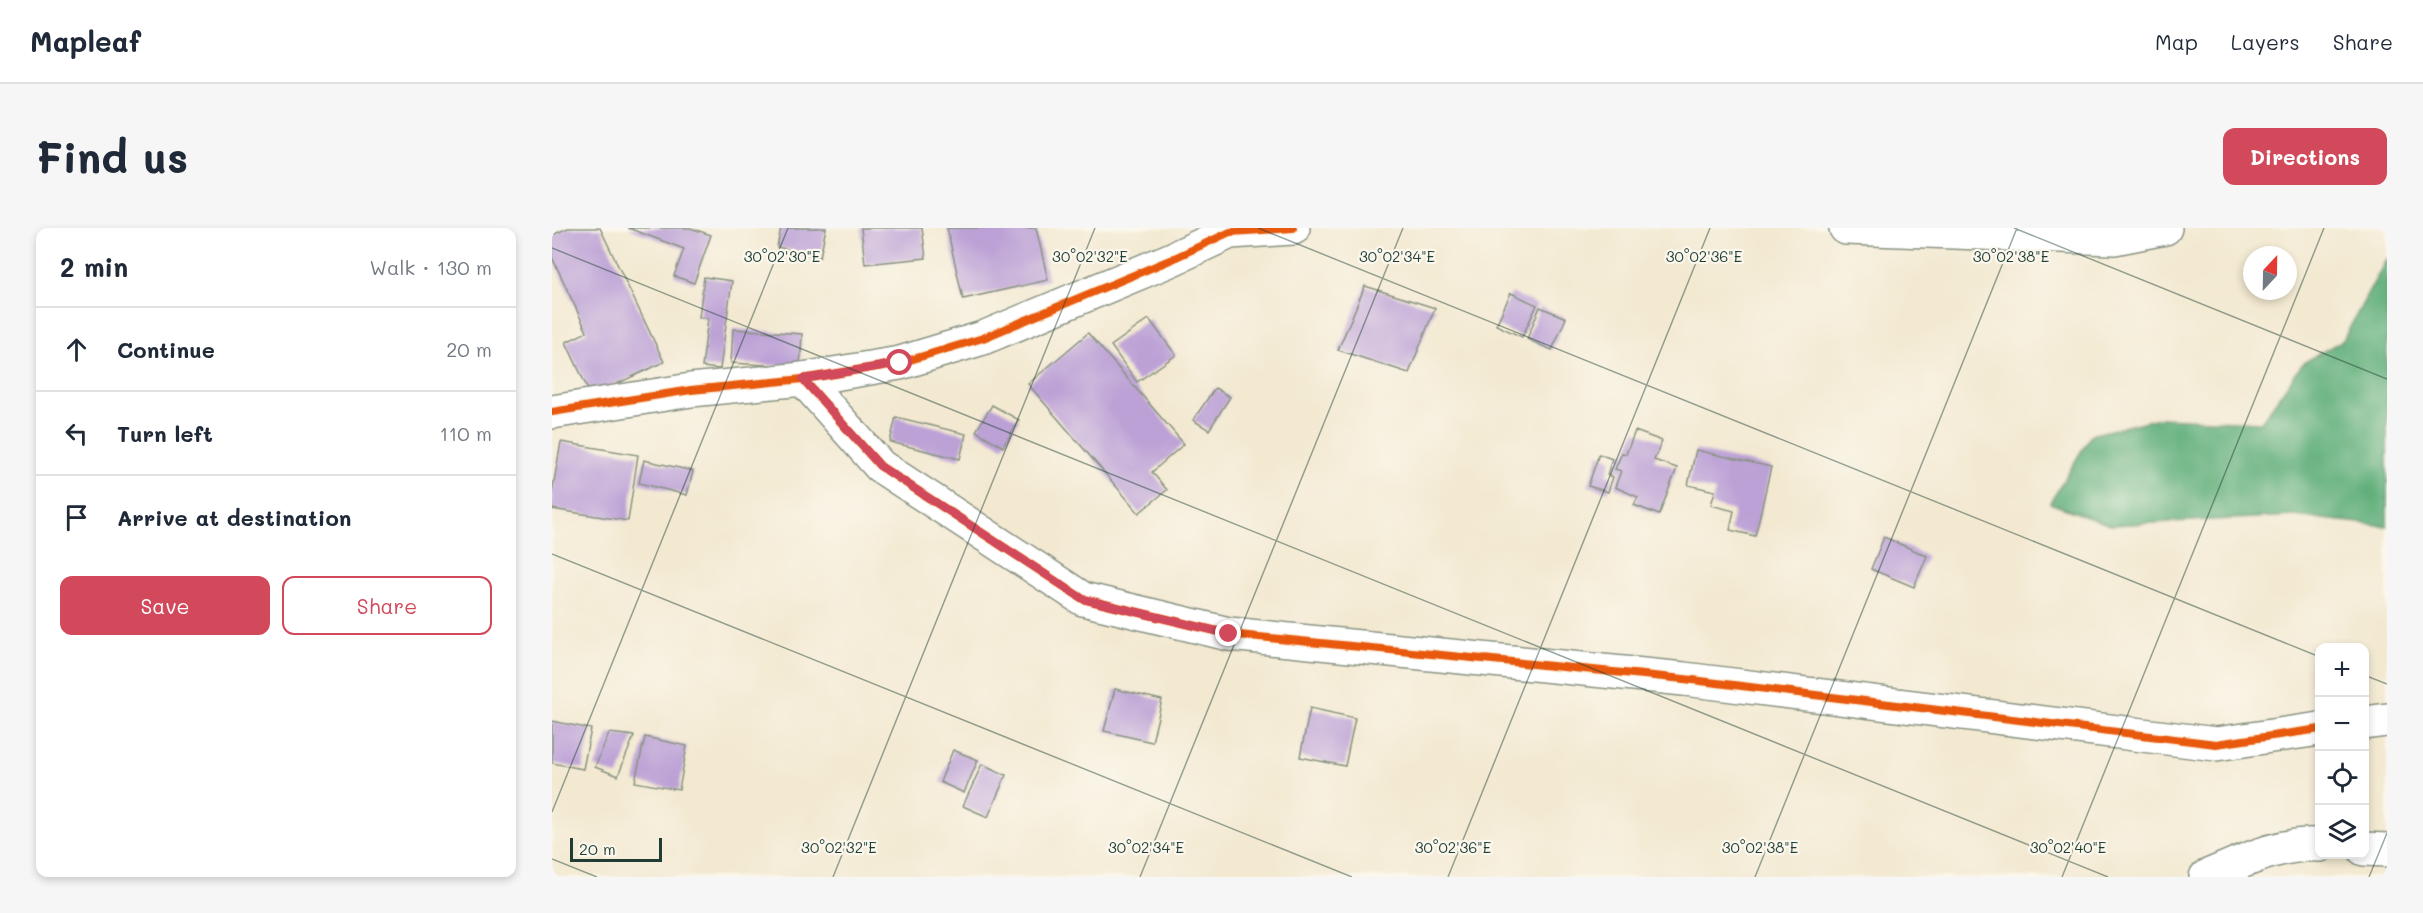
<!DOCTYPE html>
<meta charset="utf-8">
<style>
:root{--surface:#fff;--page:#f6f6f7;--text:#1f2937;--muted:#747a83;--line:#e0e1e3;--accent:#d1495b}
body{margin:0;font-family:Mali,sans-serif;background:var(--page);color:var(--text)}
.controls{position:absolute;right:18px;bottom:18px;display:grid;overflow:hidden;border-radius:12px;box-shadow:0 3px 9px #0003}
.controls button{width:54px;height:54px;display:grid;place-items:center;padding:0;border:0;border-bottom:2px solid var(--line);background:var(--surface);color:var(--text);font:30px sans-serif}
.compass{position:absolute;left:1691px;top:18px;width:54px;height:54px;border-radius:50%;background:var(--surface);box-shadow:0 3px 9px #0003;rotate:22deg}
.scale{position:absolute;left:18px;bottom:15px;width:92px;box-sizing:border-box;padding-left:6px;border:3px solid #1f3d34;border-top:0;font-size:16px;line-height:21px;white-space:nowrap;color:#1f3d34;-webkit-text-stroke:4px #fbf7ec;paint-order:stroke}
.stop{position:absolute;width:18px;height:18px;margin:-14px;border:4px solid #d1495b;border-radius:50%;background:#fff}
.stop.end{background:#d1495b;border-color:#fff;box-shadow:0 2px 6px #0008}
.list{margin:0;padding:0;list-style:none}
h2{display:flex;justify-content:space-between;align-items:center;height:78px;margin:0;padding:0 24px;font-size:26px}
h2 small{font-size:20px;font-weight:400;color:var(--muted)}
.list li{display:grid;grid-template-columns:39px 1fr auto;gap:18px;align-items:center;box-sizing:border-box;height:84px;padding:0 24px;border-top:2px solid var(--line)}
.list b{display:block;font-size:22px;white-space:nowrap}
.list em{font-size:20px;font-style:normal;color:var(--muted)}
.actions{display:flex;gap:12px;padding:18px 24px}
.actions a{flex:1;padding:14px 0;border:2px solid var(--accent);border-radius:12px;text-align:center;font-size:21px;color:var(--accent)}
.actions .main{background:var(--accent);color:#fff}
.icon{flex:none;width:33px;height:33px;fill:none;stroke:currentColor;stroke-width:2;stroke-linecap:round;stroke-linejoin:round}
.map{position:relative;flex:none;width:1835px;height:649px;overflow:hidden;border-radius:12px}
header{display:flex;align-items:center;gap:36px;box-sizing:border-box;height:84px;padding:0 30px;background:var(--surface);border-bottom:2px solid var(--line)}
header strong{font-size:28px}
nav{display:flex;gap:33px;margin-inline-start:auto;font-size:21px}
.intro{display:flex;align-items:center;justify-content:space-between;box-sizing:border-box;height:144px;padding:0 36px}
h1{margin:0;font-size:42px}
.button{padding:15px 27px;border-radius:12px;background:var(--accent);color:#fff;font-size:21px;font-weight:700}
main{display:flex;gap:36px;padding:0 36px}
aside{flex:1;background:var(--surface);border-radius:12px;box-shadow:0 3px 9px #0003}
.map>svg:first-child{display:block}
</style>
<header>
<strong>Mapleaf</strong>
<nav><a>Map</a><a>Layers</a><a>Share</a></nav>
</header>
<div class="intro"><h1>Find us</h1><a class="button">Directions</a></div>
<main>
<aside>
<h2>2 min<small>Walk · 130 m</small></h2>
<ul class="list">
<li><svg class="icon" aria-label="ahead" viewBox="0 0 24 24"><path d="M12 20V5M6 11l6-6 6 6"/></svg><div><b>Continue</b></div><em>20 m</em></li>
<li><svg class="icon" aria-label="left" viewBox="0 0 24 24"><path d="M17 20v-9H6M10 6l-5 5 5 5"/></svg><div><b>Turn left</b></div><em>110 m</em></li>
<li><svg class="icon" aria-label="arrive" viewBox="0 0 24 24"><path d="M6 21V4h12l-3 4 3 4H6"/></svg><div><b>Arrive at destination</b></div></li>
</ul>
<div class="actions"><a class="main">Save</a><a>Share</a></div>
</aside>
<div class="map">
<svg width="1835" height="649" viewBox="0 0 1835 649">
<rect width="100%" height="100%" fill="#fbf7ec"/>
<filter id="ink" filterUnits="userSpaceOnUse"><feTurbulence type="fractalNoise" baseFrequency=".0167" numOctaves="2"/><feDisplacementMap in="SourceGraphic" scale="12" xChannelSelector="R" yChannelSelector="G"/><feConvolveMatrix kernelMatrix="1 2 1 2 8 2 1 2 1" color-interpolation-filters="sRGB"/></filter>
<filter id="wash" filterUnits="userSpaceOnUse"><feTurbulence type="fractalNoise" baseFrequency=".008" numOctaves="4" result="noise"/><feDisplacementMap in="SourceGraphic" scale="24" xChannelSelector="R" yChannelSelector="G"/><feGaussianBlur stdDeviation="1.35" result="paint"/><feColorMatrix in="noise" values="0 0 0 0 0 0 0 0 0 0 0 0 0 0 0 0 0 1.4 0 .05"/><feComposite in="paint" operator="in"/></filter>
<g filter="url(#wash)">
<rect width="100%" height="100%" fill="#f3e9d1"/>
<path fill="#61af7a" stroke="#407657" stroke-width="1.5" d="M 1835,30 L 1835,298 L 1742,288 L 1558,297 L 1498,275 L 1539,207 L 1607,190 L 1709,194 L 1751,135 L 1791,112 Z"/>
<g id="blocks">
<g fill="#bca1d6">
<path d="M 16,0 L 48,0 L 112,134 L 39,168 L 14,114 L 35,104 L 0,29 L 0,7 Z"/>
<path d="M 76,0 L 138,0 L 159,7 L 142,55 L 122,48 L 132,21 Z"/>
<path d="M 229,0 L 274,0 L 268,29 L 225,19 Z"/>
<path d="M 309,0 L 370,0 L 374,30 L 313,36 Z"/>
<path d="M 395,0 L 484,0 L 496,52 L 411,71 Z"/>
<path d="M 152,49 L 180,53 L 168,141 L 150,139 L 156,90 L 147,89 Z"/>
<path d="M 813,58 L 883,80 L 857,145 L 786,122 Z"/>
<path d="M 959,65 L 985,77 L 970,109 L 944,97 Z"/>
<path d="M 988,79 L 1014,90 L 1000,122 L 975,111 Z"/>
<path d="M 597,91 L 624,127 L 585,154 L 559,118 Z"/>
<path d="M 181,101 L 250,106 L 248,139 L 179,135 Z"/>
<path d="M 536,105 L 632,216 L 600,244 L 615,262 L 587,285 L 476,156 Z"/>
<path d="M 663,160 L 678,169 L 657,202 L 641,192 Z"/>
<path d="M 440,177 L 467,192 L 451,219 L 424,203 Z"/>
<path d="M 344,189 L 414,206 L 408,231 L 338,214 Z"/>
<path d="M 1083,203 L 1110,213 L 1102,232 L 1125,240 L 1107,287 L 1082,277 L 1086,269 L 1063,259 L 1069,243 L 1063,241 L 1070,225 L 1074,226 Z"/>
<path d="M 9,214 L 86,227 L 76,293 L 0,281 L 0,265 Z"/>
<path d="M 1144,222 L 1219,239 L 1203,308 L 1178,302 L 1182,283 L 1159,277 L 1163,263 L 1136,257 Z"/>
<path d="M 1047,226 L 1060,231 L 1055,247 L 1061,249 L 1056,264 L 1036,258 Z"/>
<path d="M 92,232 L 141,243 L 135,267 L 87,255 Z"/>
<path d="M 1332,309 L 1375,328 L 1362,359 L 1319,341 Z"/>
<path d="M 563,461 L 610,472 L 600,514 L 552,503 Z"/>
<path d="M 758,480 L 803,490 L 793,538 L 748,529 Z"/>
<path d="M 0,493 L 39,501 L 31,541 L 0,535 Z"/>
<path d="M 57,505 L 82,508 L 66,548 L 43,539 Z"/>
<path d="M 93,509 L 135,518 L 127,562 L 83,554 Z"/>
<path d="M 401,522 L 426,532 L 412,565 L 388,554 Z"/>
<path d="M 430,536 L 454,547 L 436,589 L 411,578 Z"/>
</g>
</g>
</g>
<g filter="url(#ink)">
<use href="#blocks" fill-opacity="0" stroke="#899382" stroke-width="1.5"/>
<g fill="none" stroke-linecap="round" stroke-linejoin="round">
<g stroke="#899382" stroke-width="36">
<g id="minor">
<path d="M 1294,0 L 1562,10 L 1613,0"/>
<path d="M 251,151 L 328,238 L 531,371 L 677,406 L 1132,451 L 1664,516 L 1768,501"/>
<path d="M 0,184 L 139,162 L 251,151 L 348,135 L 431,110 L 618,32 L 678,4 L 741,0"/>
<path d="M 1812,495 L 1835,492"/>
<path d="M 1812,621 L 1835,622"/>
<path d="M 1654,649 C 1692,633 1726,615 1768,617"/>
</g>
</g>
<use href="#minor" stroke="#fff" stroke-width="33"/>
<g stroke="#fbf7ec" stroke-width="11">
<g id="cycleway">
<path d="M 251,151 L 328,238 L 531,371 L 677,406 L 1132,451 L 1664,516 L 1768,501"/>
<path d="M 0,184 L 139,162 L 251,151 L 348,135 L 431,110 L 618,32 L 678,4 L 741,0"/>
</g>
</g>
<use href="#cycleway" stroke="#e8590c" stroke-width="8"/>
</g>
</g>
<g fill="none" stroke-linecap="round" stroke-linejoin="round" filter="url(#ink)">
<path stroke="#d1495b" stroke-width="8" d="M 348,135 L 251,151 L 328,238 L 531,371 L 677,406"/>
</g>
<path fill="none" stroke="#1f3d34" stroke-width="1.5" stroke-opacity="0.45" d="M 706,0 L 1768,429M 1462,0 L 1835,151M 0,20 L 1556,649M 0,326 L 800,649M 1812,447 L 1835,456M 0,584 L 236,0M 0,631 L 45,649M 281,649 L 543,0M 588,649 L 851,0M 896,649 L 1158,0M 1203,649 L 1465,0M 1510,649 L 1772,0M 1817,649 L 1835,605"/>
<g font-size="15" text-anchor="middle" fill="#1f3d34" stroke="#fbf7ec" stroke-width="4.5" stroke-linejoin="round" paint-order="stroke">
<text x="230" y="34">30°02'30"E</text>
<text x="538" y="34">30°02'32"E</text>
<text x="845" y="34">30°02'34"E</text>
<text x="1152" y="34">30°02'36"E</text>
<text x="1459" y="34">30°02'38"E</text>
<text x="287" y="625">30°02'32"E</text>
<text x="594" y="625">30°02'34"E</text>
<text x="901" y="625">30°02'36"E</text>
<text x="1208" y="625">30°02'38"E</text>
<text x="1516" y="625">30°02'40"E</text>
</g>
</svg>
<div class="controls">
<button>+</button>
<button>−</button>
<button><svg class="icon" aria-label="locate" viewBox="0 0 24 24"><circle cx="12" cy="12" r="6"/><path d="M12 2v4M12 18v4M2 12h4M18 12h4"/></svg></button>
<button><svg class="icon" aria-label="layers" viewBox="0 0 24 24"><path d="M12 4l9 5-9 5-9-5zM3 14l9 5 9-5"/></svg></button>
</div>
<svg class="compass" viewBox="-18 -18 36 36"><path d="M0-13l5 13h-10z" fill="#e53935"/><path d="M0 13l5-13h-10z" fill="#747a83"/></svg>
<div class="scale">20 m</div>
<div class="stop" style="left:348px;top:135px"></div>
<div class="stop end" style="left:677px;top:406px"></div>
</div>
</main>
